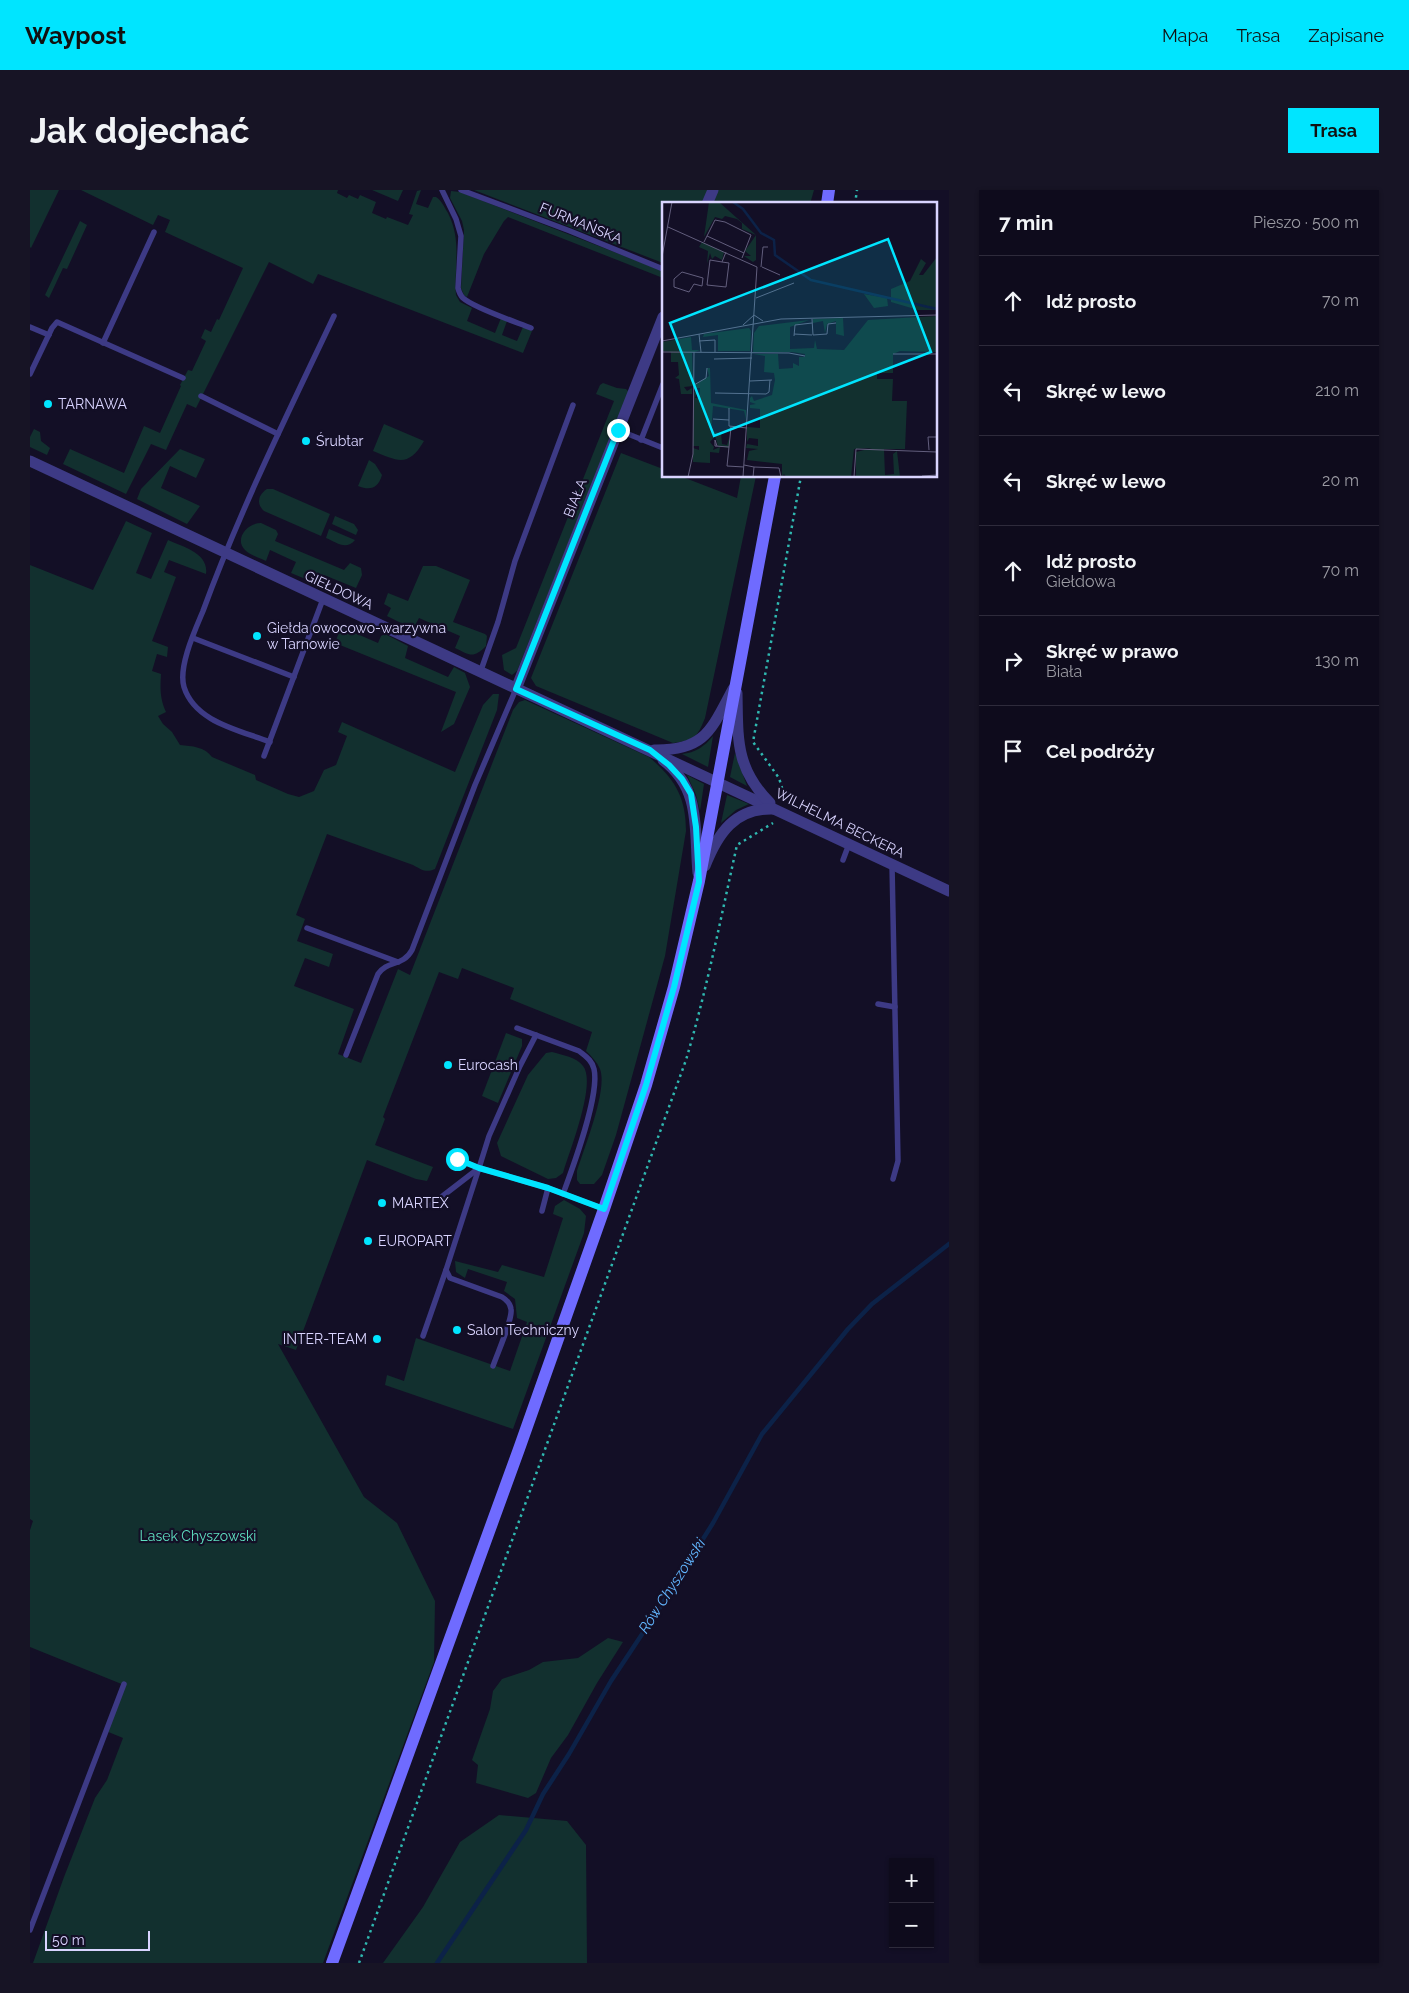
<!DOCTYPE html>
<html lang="pl">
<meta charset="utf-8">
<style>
:root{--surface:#0e0b1c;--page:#171425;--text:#f1f3f6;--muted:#9b9ba3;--line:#2e2b3b;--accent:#00e5ff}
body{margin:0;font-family:Raleway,sans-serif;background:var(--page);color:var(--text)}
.controls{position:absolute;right:15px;bottom:15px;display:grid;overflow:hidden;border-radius:0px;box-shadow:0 1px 4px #0004}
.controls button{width:45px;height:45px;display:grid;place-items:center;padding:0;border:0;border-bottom:1px solid var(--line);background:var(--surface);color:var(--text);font:25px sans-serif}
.scale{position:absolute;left:15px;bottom:12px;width:105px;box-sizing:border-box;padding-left:5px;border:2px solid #d9d4ff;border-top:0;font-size:14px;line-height:18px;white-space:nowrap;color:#d9d4ff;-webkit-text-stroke:4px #130f26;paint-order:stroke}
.stop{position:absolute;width:15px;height:15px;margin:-11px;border:4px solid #00e5ff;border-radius:50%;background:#fff}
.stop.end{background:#00e5ff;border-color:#fff;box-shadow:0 1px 5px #0008}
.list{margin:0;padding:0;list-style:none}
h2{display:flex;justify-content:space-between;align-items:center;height:65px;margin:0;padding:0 20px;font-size:21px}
h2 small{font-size:16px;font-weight:400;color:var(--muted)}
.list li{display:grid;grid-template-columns:32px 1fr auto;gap:15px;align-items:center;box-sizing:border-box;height:90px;padding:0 20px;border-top:1px solid var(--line)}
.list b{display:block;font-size:19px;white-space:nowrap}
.list p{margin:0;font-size:16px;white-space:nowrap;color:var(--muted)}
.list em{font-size:16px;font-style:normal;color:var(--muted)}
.icon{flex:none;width:28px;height:28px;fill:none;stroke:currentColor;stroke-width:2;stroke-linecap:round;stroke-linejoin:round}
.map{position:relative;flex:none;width:919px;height:1773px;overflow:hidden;border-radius:0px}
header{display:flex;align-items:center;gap:30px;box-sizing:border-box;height:70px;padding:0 25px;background:var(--accent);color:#111}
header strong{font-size:24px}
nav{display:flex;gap:28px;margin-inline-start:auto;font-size:18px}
.intro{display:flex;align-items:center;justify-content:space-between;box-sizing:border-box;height:120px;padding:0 30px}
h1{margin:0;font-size:35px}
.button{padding:12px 22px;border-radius:0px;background:var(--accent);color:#111;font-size:18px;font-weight:700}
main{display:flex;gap:30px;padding:0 30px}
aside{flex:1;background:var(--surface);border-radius:0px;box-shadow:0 1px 4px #0004}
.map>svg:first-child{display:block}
</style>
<header>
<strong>Waypost</strong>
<nav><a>Mapa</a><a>Trasa</a><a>Zapisane</a></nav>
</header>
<div class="intro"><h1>Jak dojechać</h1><a class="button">Trasa</a></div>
<main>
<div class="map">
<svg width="919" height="1773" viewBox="0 0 919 1773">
<rect width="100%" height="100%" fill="#130f26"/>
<g fill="#12302f">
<path d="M 0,0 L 29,0 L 1,58 L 0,57 Z"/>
<path d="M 51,0 L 308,0 L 307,3 L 317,8 L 319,5 L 328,9 L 330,5 L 346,12 L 342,23 L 356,29 L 357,27 L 378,35 L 383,25 L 379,24 L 387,1 L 391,0 L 386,14 L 398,18 L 403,7 L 406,7 C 412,11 414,17 418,23 C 432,51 424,76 426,105 L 430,112 L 442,118 L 437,131 L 465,143 L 471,128 L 477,131 L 472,145 L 487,151 L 493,137 L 502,141 L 493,163 L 288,84 L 283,94 L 239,72 L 166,218 L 157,214 L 136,260 L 121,254 L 96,304 L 33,274 L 40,259 L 94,283 L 114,236 L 130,243 L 151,196 L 150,195 L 158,180 L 162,181 L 176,151 L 171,148 L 175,139 L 181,142 L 187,129 L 189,130 L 213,78 L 135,42 L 140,30 L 128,25 L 123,35 Z"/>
<path d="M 342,0 L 373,0 L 368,11 Z"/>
<path d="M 444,0 L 680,0 L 675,14 L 633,14 L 633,73 Z"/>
<path d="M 686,0 L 784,0 L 780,14 L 681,14 Z"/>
<path d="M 421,1 L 430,2 L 633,81 L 633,88 L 478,27 L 474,31 L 454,64 L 437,107 L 434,105 L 431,98 L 434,40 L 432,31 L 420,8 Z"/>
<path d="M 50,31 L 57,35 L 37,79 L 33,78 L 19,108 L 15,105 Z"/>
<path d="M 573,193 L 587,198 L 596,199 L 599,202 L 487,481 L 482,485 L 474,480 L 472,465 L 486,458 L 584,211 L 566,204 L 570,195 Z"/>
<path d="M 354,234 L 394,251 C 378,278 368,271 343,261 Z"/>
<path d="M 4,239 L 10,242 L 11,251 L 20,258 L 17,265 L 0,257 L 0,247 Z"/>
<path d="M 150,259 L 175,269 L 166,288 L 140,276 L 131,298 L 170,316 L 157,334 L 107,309 L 111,299 Z"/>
<path d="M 591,263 L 633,279 L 633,286 L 650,286 L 707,308 L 711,286 L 726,286 L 675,528 C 667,548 664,550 643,553 L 506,496 L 501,488 Z"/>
<path d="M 339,270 L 345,274 L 352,285 C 348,298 341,301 328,296 Z"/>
<path d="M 237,299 L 243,299 L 300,324 L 291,346 L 234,321 C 226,314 228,305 237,299 Z"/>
<path d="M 305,326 L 324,334 L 328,340 L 326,345 L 302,334 Z"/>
<path d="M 96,331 L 122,343 L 106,383 L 121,389 L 138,350 C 153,357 179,363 176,384 L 139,370 L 134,382 L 146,387 L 122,451 L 138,457 L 137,467 L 127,464 L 122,481 L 131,484 C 130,498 130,509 136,522 L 128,526 L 133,534 L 142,542 L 150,555 C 162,556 175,557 182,567 L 225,585 L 226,590 L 258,604 L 269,607 L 284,601 L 294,580 L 306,575 L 317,546 L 308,542 L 312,532 L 425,582 L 453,515 L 463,504 L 469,504 L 467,520 L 405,679 C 396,683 392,680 383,675 L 297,644 L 266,725 L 275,729 L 267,751 L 303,764 L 299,777 L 275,768 L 264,796 L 324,819 L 308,864 L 331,873 L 368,779 L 380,785 L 483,520 L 489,512 L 495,510 L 619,567 C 645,589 656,607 656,641 L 635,766 L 586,945 L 572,985 L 564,994 L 550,994 L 547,990 L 547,981 C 554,958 578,900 570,879 C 567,872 562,867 556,861 L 562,842 L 480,809 L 484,798 L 432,778 L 428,789 L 409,782 L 356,919 L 353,927 L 355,929 L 345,955 L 403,977 L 397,991 L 386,989 L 337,970 L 266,1160 L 248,1154 L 334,1307 L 367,1333 L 405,1411 L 404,1472 L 293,1773 L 3,1773 L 34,1687 L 65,1608 L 77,1590 L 93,1548 L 76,1541 L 94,1495 L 0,1457 L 0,1340 L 3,1331 L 0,1329 L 0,375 L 63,400 Z"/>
<path d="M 231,333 L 246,340 L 248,344 L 245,351 L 314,380 L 320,373 L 331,378 L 332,385 L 326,398 L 294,385 L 290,395 L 261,383 L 266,372 L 240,360 L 236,371 C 230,368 220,365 215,360 C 204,349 217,333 231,333 Z"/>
<path d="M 299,339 L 325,350 C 316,361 306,352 296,348 Z"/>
<path d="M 393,376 L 406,376 L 440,390 L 423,432 L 455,444 L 457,446 L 456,456 C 443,469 440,465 425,458 L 430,446 L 389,428 L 383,439 L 357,426 L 361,418 L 354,414 L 358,403 L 378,411 Z"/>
<path d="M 311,437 L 348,453 L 351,446 L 355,444 L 378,456 L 375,468 L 418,487 L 424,477 L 435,483 L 440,497 L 424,534 L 411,542 L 426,502 L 305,453 Z"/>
<path d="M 683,546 L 678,577 L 652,564 C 665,563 675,556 683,546 Z"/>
<path d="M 705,563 L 717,596 L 700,587 Z"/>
<path d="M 657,585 L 674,594 L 670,621 L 666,605 Z"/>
<path d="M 697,605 L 719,614 L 706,620 L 691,633 Z"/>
<path d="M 476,843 L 492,849 L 492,856 L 468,913 L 452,906 Z"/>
<path d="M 522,862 C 532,865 547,867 553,876 C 567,893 539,962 533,983 L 526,988 L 518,989 L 471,966 L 467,953 L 498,885 L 516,863 Z"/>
<path d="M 534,1010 L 550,1019 L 556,1026 L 554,1043 L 483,1239 L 355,1195 L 357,1185 L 374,1191 L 386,1148 L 480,1181 L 497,1132 L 487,1128 L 485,1109 L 474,1101 L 477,1092 L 438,1079 L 435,1088 L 426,1082 L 425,1071 L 468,1082 L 472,1075 L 514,1087 L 533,1028 L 523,1024 L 525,1016 Z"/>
<path d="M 578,1448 L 593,1452 L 567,1493 L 538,1545 L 521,1568 L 506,1603 L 498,1608 L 446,1593 L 448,1575 L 442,1570 L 460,1519 L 463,1501 L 472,1489 L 499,1480 L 513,1472 L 548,1468 Z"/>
<path d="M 469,1625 L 537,1631 L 556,1655 L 557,1773 L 353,1773 L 393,1717 L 430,1652 Z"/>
</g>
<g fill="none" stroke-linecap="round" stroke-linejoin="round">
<path stroke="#0c2248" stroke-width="4.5" d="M 407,1773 L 496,1640 L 513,1604 L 539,1564 L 581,1491 L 636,1408 L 683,1333 L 732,1244 L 818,1139 L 842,1114 L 919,1054"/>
<g stroke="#2fb8b0" stroke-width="2.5" stroke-dasharray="2.5 4" stroke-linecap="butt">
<path d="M 825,14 L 827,0"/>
<path d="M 756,611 L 749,588 L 723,552 L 771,286"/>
<path d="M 329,1773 L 656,870 C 677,799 691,727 707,655 L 743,633"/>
</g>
<g stroke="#3d3a85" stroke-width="5.5">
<path d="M 412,0 L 426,29 L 431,46 L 428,98 C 429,102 430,105 433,108 C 444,118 486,132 501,138"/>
<path d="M 431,0 L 540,41 L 633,79"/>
<path d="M 0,137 L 19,145"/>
<path d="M 73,153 L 124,42"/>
<path d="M 0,184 L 22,138 L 27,132 L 153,188"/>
<path d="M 171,206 L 248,244"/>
<path d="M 588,240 L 633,258"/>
<path d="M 611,250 L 633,194"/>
<path d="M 163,448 L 264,487"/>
<path d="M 450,483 L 468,432 L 485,371 L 543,215"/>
<path d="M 240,552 C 209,540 165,532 154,497 C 148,477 165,440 173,421 C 210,320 258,223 304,126"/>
<path d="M 234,566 L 293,409"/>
<path d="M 813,670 L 819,654"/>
<path d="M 862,675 L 868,971 L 863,989"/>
<path d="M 277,738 L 368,772"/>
<path d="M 848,814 L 865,817"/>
<path d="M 487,838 L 549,861 C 555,866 562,870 564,879 C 570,905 543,977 533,1004"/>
<path d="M 316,865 L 348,784 C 357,770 373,777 382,760 L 445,595 L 486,499"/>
<path d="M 449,978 L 459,946 L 490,876 L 506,845"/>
<path d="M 401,1015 L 449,978 L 427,969"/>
<path d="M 512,1021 L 518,998"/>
<path d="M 393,1146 L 416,1080"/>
<path d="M 463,1176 C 467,1164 483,1129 481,1119 C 480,1113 477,1110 472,1107 L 420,1088 L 416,1080 L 449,978 L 518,998 L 574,1019"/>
<path d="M 0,1740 L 94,1494"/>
</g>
<g stroke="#3d3a85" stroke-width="11">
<path d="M 677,14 L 683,0"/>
<path d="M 0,271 L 919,701"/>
<path d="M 486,499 L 633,127"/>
<path d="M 707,503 C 708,548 705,578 740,613"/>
<path d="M 624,560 C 675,561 681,540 703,499"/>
<path d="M 633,570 C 672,599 664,641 668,683"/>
<path d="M 675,676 C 688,643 705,618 743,619"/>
</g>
<g stroke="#6f6bff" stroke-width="12">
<path d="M 797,14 L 799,0"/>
<path d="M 302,1773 L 489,1259 L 574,1019 L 616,895 L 644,797 L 669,691 L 745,286"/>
</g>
</g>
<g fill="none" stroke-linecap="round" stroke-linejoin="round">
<path stroke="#00e5ff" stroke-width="6" d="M 427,969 L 449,978 L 518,998 L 574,1019 L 616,895 L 644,797 L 669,692 L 666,637 L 661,604 L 652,589 L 639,575 L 620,560 L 486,499 L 588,240"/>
</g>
<g fill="#00e5ff" stroke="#130f26" stroke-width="2">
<circle cx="18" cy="214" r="5"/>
<circle cx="276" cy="251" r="5"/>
<circle cx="227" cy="446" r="5"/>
<circle cx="418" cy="875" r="5"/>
<circle cx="352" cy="1013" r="5"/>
<circle cx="338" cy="1051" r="5"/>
<circle cx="427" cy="1140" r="5"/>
<circle cx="347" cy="1149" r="5"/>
</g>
<g text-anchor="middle" stroke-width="4.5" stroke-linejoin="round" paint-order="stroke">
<g font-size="14" fill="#d9d4ff" stroke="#130f26">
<text transform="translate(551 33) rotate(22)" y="5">FURMAŃSKA</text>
<text transform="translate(545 308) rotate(-68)" y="5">BIAŁA</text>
<text transform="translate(309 400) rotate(25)" y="5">GIEŁDOWA</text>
<text transform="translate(810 633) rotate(26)" y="5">WILHELMA BECKERA</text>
</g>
<g font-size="14" fill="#d9d4ff" stroke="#130f26" text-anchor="start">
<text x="28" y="219">TARNAWA</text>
<text x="286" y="256">Śrubtar</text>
<text x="237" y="443">Giełda owocowo-warzywna<tspan x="237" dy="16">w Tarnowie</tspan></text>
<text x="428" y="880">Eurocash</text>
<text x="362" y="1018">MARTEX</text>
<text x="348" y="1056">EUROPART</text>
<text x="437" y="1145">Salon Techniczny</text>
<text x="337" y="1154" text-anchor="end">INTER-TEAM</text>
</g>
<g font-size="14" fill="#5fe0c0" stroke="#130f26">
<text x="168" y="1351">Lasek Chyszowski</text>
</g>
<g font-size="15" font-style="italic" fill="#62b6ff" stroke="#130f26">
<text transform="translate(642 1396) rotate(-57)" y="5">Rów Chyszowski</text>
</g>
</g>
<g transform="translate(632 12)">
<rect width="275" height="275" fill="#130f26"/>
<path d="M 47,0 L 57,0 L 94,33 L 80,27 L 80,21 L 75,17 L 63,14 L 60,17 L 53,15 L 42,35 ZM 94,33 L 94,58 L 91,60 L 82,54 L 89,54 L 83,49 ZM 40,40 L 62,50 L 60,58 L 53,54 L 50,57 L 48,51 L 45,62 L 46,49 L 37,45 ZM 275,55 L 275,108 L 256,108 L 229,100 L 229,87 L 248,79 L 259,57 L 264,61 L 257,73 L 261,73 ZM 202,92 L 225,96 L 226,104 L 212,106 ZM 275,114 L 275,150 L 238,149 L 231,152 L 231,171 L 215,171 L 215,177 L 231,177 L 230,199 L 245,199 L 243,247 L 222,247 L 223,273 L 232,272 L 231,252 L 235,249 L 238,275 L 194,275 L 194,250 L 210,246 L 192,247 L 189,275 L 124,275 L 122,272 L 120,275 L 120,262 L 85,258 L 87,249 L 96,247 L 84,246 L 85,242 L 96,244 L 96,237 L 87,236 L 85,240 L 85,225 L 98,226 L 98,207 L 88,206 L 88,203 L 94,202 L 88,200 L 88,196 L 90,194 L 92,199 L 110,193 L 113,178 L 112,171 L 102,170 L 103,154 L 91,152 L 116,152 L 117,167 L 131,166 L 131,161 L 137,164 L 137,155 L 143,155 L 143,152 L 130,150 L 91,150 L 92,131 L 97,124 L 147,118 L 128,125 L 128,147 L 152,146 L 153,138 L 155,147 L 182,148 L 206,118 ZM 181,116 L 182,134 L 174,132 L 174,119 L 165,122 L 163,131 L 161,119 L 151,121 L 151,117 ZM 87,126 L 89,129 L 88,149 L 56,149 L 56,133 L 41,135 L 42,132 ZM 29,135 L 30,148 L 38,148 L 30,151 L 31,184 L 22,185 L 25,189 L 30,186 L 30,192 L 19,192 L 17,177 L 13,176 L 17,173 L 16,160 L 9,160 L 9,150 L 0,149 L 0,140 ZM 45,166 L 48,166 L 49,201 L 84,208 L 84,217 L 82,209 L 51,204 L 49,230 L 59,231 L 60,242 L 65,243 L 67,236 L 67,246 L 56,244 L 53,234 L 48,240 L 52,245 L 51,248 L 58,245 L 57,251 L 48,250 L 48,261 L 31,260 L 31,246 L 37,248 L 37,244 L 31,244 L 31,191 L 36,188 L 33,196 L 37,196 L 38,186 L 33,186 L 33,183 L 47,174 Z" fill="#12302f"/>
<path fill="none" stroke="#0c2248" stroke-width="2.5" d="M 71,0 L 81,7 L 99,31 L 112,38 L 113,53 L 149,78 L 275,107"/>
<path fill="none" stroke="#625e7d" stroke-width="1" d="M 6,25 L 95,65 L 81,275M 45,34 L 82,51M 42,40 L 53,18 L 63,20 L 89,33 L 80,56M 0,55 L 10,0M 60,60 L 67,61 L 64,85 L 45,83 L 48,58 L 60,60 L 64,50M 99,65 L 101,45 L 106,45M 100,65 L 118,73M 20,70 L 41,76 L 40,84 L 32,82 L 27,90 L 12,85 L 12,77 ZM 94,96 L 132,81M 150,117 L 151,133 L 165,132 L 166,122 L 174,121M 81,123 L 92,113 L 101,119M 37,132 L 39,150M 132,132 L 150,133M 132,134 L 133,123 L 150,121M 0,139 L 119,117 L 275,113M 37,139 L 53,138 L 53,150M 0,150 L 127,151 L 143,154M 231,152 L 275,152M 52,157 L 90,156M 88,179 L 110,178M 32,183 L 44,176 L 45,166M 53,191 L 104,192 L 107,190 L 108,178M 67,206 L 67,224 L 85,226M 51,217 L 67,218M 55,244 L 53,238 L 53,244 L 67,245 L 65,264 L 82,265M 67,245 L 69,225M 267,248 L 266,235 L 274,235M 82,263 L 92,265 L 91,275M 92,265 L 117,266 L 119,275M 260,274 L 275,273M 26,275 L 31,252 L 32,150M 192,275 L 194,247 L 275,250"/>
<path fill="#00e5ff" fill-opacity="0.15" stroke="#00e5ff" stroke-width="2.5" d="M 226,37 L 269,150 L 52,234 L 8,121 Z"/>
<rect width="275" height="275" fill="none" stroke="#d9d4ff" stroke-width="2.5"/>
</g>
</svg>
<div class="controls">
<button>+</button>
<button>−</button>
</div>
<div class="scale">50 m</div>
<div class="stop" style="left:427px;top:969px"></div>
<div class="stop end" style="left:588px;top:240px"></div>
</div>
<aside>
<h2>7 min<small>Pieszo · 500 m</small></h2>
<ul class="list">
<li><svg class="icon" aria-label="ahead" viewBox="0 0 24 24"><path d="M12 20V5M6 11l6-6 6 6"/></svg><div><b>Idź prosto</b></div><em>70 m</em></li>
<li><svg class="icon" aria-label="left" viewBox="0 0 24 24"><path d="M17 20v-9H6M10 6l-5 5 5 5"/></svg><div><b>Skręć w lewo</b></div><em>210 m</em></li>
<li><svg class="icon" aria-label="left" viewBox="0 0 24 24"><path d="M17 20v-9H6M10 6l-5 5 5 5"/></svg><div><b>Skręć w lewo</b></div><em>20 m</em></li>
<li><svg class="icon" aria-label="ahead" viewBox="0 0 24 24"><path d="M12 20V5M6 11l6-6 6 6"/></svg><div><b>Idź prosto</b><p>Giełdowa</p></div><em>70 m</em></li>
<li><svg class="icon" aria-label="right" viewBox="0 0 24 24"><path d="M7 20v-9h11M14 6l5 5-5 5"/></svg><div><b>Skręć w prawo</b><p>Biała</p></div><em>130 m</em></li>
<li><svg class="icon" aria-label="arrive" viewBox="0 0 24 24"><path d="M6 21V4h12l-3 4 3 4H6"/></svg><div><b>Cel podróży</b></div></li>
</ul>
</aside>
</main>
